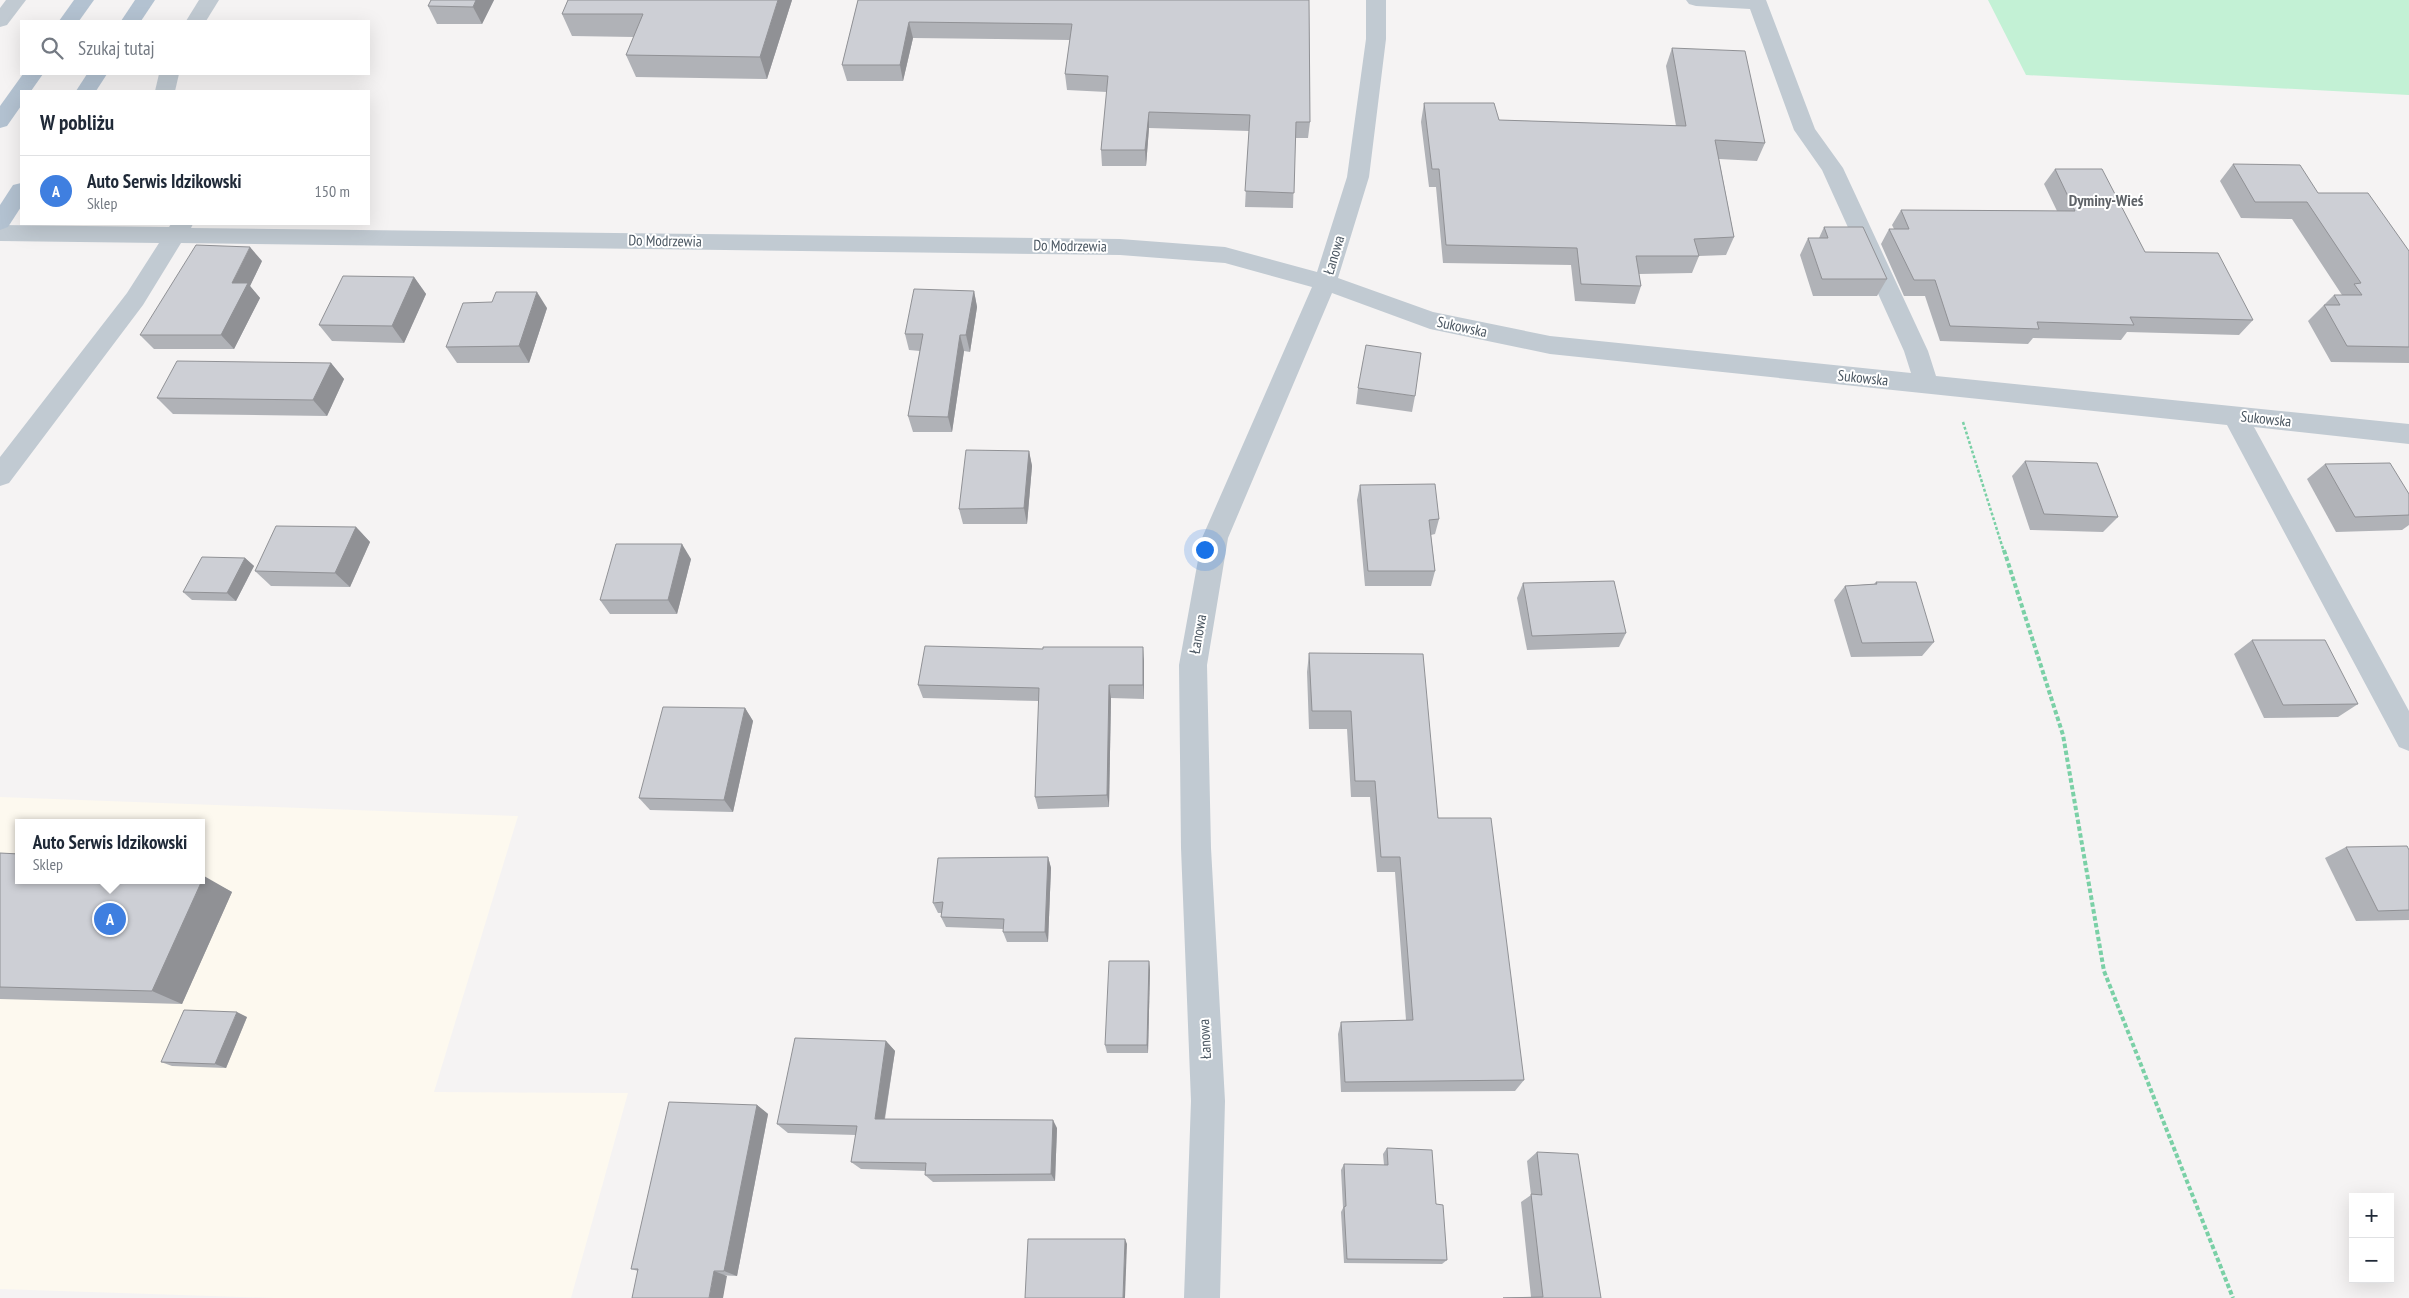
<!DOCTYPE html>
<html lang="pl">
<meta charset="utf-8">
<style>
:root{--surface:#fff;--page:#f6f6f7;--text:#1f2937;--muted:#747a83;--line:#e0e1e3;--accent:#7c3aed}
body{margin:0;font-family:"PT Sans Narrow",sans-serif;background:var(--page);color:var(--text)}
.controls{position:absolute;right:15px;bottom:15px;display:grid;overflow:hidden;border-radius:0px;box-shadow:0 5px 20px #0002}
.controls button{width:45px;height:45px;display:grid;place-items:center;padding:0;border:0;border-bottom:1px solid var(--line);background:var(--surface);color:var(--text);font:25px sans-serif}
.you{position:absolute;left:1204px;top:549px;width:18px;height:18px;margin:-12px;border:4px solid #fff;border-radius:50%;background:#1a73e8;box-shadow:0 0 0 8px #1a73e833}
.badge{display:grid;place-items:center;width:32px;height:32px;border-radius:50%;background:var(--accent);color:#fff;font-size:16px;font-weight:700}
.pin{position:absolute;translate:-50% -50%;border:2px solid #fff;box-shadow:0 1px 5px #0006}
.popup{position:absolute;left:15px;top:819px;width:190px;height:65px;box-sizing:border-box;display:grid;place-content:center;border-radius:0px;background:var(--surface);filter:drop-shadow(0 1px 4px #0005);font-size:16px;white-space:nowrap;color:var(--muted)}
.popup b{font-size:19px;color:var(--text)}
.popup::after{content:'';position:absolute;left:50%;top:100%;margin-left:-10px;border:10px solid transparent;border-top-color:var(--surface)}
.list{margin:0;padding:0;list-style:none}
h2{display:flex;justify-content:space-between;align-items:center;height:65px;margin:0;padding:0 20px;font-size:21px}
h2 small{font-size:16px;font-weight:400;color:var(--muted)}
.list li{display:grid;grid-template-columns:32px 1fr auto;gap:15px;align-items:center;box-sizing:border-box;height:70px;padding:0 20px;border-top:1px solid var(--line)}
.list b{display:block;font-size:19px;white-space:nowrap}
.list p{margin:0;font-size:16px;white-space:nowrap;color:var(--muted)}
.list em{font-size:16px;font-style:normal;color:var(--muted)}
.icon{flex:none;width:28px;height:28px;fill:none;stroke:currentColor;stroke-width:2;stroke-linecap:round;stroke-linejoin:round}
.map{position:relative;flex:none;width:2409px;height:1298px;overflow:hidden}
.search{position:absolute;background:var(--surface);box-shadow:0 5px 20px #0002;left:20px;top:20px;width:350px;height:55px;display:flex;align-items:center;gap:12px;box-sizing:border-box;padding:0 18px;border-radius:0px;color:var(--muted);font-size:19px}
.panel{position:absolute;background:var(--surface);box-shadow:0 5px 20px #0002;left:20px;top:90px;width:350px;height:135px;border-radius:0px}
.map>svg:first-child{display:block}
</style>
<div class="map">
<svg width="2409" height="1298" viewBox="0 0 2409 1298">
<rect width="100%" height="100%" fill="#f5f3f3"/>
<path fill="#fdf9ef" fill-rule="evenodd" d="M 0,797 L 518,816 L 434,1092 L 628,1093 L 571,1298 L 275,1298 L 0,1289 ZM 19,823 L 201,823 L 201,880 L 19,880 Z"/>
<path fill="#c3f1d5" d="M 1988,0 L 2409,0 L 2409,95 L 2026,75 Z"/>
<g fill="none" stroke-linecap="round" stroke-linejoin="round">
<path stroke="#7ad0a6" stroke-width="2.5" stroke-dasharray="3 2" stroke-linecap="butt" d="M 1963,422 L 2004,552"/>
<path stroke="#7ad0a6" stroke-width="4" stroke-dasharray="4.5 2.5" stroke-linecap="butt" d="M 2004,550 L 2063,735 L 2104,971 L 2233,1298"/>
<g fill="#c1cad2" fill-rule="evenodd">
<path d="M 6,0 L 26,0 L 7,25 L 0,27 L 0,8 Z"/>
<path d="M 199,0 L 219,0 L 206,21 L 186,21 Z"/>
<path d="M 1366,0 L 1386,0 L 1386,39 L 1369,177 L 1338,278 L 1433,312 L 1550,336 L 1911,373 L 1904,351 L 1822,170 L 1794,130 L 1750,9 L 1696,6 L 1689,4 L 1686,0 L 1766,0 L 1815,129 L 1843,168 L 1928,351 L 1936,376 L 2409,424 L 2409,444 L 2254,427 L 2409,711 L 2409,751 L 2399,747 L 2227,425 L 1550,354 L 1430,329 L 1332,293 L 1228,538 L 1207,665 L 1211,848 L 1225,1101 L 1220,1298 L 1184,1298 L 1191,1101 L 1181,848 L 1179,665 L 1202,538 L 1312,287 L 1225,263 L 1120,255 L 181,243 L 143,305 L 9,483 L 0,486 L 0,457 L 127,293 L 159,243 L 0,241 L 0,225 L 169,227 L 171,224 L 193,224 L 191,228 L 1120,239 L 1225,247 L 1317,272 L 1347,177 L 1366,39 Z"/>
<path d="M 159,74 L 179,74 L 175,91 L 155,91 Z"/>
</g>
<g fill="#b3c2d1" fill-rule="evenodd">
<path d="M 74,0 L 94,0 L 79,21 L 59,21 Z"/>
<path d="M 135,0 L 155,0 L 141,21 L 121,21 Z"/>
<path d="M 23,74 L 43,74 L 31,91 L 21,91 L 21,106 L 7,126 L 0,128 L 0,106 Z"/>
<path d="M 87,74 L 107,74 L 96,91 L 76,91 Z"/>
<path d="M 21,183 L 21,207 L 8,227 L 0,230 L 0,205 L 13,185 Z"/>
</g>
</g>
<g fill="#b0b2b7">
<path d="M 431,0 L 494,0 L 482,24 L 437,24 L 428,6 Z"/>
<path d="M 568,0 L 792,0 L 767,79 L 636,77 L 626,55 L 634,37 L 572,36 L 562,14 Z"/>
<path d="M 858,0 L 1309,0 L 1310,122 L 1308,138 L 1295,138 L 1293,208 L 1245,207 L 1249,131 L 1149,128 L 1146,166 L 1102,166 L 1101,150 L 1107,92 L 1067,90 L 1065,74 L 1070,40 L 913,38 L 903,81 L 847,81 L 842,65 Z"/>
<path d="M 1672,48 L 1765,143 L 1757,161 L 1719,159 L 1734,237 L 1726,255 L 1699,256 L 1692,273 L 1639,274 L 1641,286 L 1635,304 L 1575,301 L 1571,265 L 1443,263 L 1436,187 L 1429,187 L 1421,122 L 1424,103 L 1499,120 L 1676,126 L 1666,66 Z"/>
<path d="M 2233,164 L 2318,193 L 2409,251 L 2409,363 L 2331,362 L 2308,321 L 2334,295 L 2342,295 L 2292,219 L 2241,218 L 2220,181 Z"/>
<path d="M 2055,169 L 2145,252 L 2253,320 L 2239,335 L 2127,332 L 2121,340 L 2033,338 L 2028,344 L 1940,341 L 1925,296 L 1904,296 L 1881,244 L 1889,229 L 1894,229 L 1892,225 L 1901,210 L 2057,211 L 2044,184 Z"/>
<path d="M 1824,227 L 1887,279 L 1877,296 L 1813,296 L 1800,255 L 1808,238 L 1819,238 Z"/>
<path d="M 262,261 L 250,286 L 260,298 L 234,349 L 154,349 L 140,335 Z"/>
<path d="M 414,277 L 426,294 L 404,343 L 332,341 L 319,325 Z"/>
<path d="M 974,291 L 977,307 L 970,352 L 964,351 L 952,432 L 913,432 L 908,416 L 920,351 L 909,350 L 905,334 Z"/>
<path d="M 547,308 L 529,363 L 457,363 L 446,347 Z"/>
<path d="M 331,363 L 344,379 L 327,416 L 173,414 L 157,398 Z"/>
<path d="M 1358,388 L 1415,396 L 1412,412 L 1356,404 Z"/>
<path d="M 1029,451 L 1032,466 L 1027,524 L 963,524 L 959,509 Z"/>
<path d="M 2025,461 L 2118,517 L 2103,532 L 2030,530 L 2012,476 Z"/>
<path d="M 2325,464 L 2409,494 L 2409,525 L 2402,530 L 2336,532 L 2307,479 Z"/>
<path d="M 1360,485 L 1439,519 L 1435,534 L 1431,535 L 1435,571 L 1431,586 L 1365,586 L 1357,500 Z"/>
<path d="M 356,527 L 370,542 L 350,587 L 271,586 L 255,571 Z"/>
<path d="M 245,558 L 254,566 L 236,601 L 192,600 L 183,592 Z"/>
<path d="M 691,559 L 677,614 L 610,614 L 600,600 Z"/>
<path d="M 1876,582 L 1934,642 L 1922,656 L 1851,657 L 1834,600 L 1845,586 L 1874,584 Z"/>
<path d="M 1523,583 L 1626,633 L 1619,647 L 1527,650 L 1517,598 Z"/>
<path d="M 2252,640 L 2358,704 L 2338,717 L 2264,718 L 2234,654 Z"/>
<path d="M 1309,653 L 1438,818 L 1524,1080 L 1515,1091 L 1341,1092 L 1338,1034 L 1341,1022 L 1406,1020 L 1395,872 L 1377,872 L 1370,797 L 1351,797 L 1347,729 L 1309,729 L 1307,672 Z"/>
<path d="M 1144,661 L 1144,699 L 1111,698 L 1109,807 L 1038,809 L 1035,797 L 1039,701 L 923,698 L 918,685 Z"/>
<path d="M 745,708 L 753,721 L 733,812 L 650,810 L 639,798 Z"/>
<path d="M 2346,847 L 2409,850 L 2409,920 L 2356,921 L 2325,858 Z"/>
<path d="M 0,853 L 201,880 L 201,874 L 202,875 L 201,876 L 232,892 L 182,1004 L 0,999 Z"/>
<path d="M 1048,857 L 1051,868 L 1048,942 L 1007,942 L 1003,932 L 1003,929 L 946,927 L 941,917 L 942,913 L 938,913 L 933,903 Z"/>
<path d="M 1149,961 L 1150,970 L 1148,1053 L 1107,1053 L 1105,1045 Z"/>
<path d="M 247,1017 L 226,1068 L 172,1066 L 161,1062 Z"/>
<path d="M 886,1041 L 895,1051 L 885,1119 L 1057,1128 L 1055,1181 L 933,1182 L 925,1175 L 926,1171 L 861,1169 L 851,1162 L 856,1135 L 788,1133 L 777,1124 Z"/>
<path d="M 757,1105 L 768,1114 L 737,1276 L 638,1271 L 631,1269 Z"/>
<path d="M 1387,1148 L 1436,1204 L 1447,1260 L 1442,1264 L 1344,1263 L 1341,1212 L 1343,1208 L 1341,1170 L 1344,1164 L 1384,1165 L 1383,1154 Z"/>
<path d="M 1537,1152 L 1601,1298 L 1503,1298 L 1531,1297 L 1521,1202 L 1531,1195 L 1527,1161 Z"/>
</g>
<g fill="#909195">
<path d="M 476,0 L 494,0 L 482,24 L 473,7 Z"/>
<path d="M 778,0 L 792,0 L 767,79 L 760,57 Z"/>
<path d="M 909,22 L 913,38 L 903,81 L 900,65 Z"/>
<path d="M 1149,112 L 1149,128 L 1146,166 L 1145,150 Z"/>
<path d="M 250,247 L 262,261 L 250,286 L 260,298 L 234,349 L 221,335 L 232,283 Z"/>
<path d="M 414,277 L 426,294 L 404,343 L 392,326 Z"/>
<path d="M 974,291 L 977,307 L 970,352 L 966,335 Z"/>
<path d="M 537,292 L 547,308 L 529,363 L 519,346 Z"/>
<path d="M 960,335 L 964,351 L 952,432 L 948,417 Z"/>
<path d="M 331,363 L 344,379 L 327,416 L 313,400 Z"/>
<path d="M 1029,451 L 1032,466 L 1027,524 L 1024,508 Z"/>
<path d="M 356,527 L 370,542 L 350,587 L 335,573 Z"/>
<path d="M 682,544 L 691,559 L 677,614 L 668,600 Z"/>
<path d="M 245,558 L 254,566 L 236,601 L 227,593 Z"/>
<path d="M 1143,647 L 1144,661 L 1144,699 L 1143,685 Z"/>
<path d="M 1109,685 L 1111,698 L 1109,807 L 1107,795 Z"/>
<path d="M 745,708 L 753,721 L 733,812 L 724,800 Z"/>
<path d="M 1048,857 L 1051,868 L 1048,942 L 1045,932 Z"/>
<path d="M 204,876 L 232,892 L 182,1004 L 152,991 Z"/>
<path d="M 1149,961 L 1150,970 L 1148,1053 L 1147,1045 Z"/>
<path d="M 237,1012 L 247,1017 L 226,1068 L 215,1064 Z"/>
<path d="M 886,1041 L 895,1051 L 883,1128 L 875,1119 Z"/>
<path d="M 757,1105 L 768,1114 L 737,1276 L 724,1271 Z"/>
<path d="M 1053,1120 L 1057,1128 L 1055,1181 L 1051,1174 Z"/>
<path d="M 1125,1239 L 1127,1244 L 1125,1298 L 1123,1298 Z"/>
<path d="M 714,1271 L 727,1276 L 723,1298 L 709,1298 Z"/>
</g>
<g fill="#cdcfd5" stroke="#909195">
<path d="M 431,0 L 476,0 L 473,7 L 428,6 Z"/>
<path d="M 568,0 L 778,0 L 760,57 L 626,55 L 643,14 L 562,14 Z"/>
<path d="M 858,0 L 1309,0 L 1310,122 L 1296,122 L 1294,193 L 1245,191 L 1250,115 L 1149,112 L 1145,150 L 1101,150 L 1108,76 L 1065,74 L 1072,24 L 909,22 L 900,65 L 842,65 Z"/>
<path d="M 1672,48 L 1745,51 L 1765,143 L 1715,140 L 1734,237 L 1694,239 L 1699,256 L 1636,256 L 1641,286 L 1581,284 L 1577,248 L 1446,245 L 1439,169 L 1432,169 L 1424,103 L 1494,103 L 1499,120 L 1686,126 Z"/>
<path d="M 2233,164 L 2300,165 L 2318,193 L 2368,193 L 2409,251 L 2409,347 L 2347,346 L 2324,305 L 2340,305 L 2334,295 L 2362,295 L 2354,284 L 2361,283 L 2307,202 L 2255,202 Z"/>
<path d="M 2055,169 L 2102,169 L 2145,252 L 2218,253 L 2253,320 L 2130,317 L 2134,325 L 2037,322 L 2039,329 L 1950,326 L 1935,280 L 1914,280 L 1889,229 L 1909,229 L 1901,210 L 2075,211 Z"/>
<path d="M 1824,227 L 1863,227 L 1887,279 L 1822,279 L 1808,238 L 1828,238 Z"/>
<path d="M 196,245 L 250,247 L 232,283 L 248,283 L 221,335 L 140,335 Z"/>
<path d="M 343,276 L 414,277 L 392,326 L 319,325 Z"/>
<path d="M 914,289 L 974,291 L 966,335 L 960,335 L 948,417 L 908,416 L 923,334 L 905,334 Z"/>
<path d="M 496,292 L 537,292 L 519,346 L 446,347 L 463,303 L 492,302 Z"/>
<path d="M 1366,345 L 1421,353 L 1415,396 L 1358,388 Z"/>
<path d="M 177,361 L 331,363 L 313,400 L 157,398 Z"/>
<path d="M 966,450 L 1029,451 L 1024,508 L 959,509 Z"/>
<path d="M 2025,461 L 2097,463 L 2118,517 L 2044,514 Z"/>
<path d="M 2390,463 L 2409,494 L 2409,515 L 2355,517 L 2325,464 Z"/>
<path d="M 1435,484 L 1439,519 L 1429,520 L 1435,571 L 1368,571 L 1360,485 Z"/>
<path d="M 276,526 L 356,527 L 335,573 L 255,571 Z"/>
<path d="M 616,544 L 682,544 L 668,600 L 600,600 Z"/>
<path d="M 202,557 L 245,558 L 227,593 L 183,592 Z"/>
<path d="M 1614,581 L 1626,633 L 1532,636 L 1523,583 Z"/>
<path d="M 1876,582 L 1916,582 L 1934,642 L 1862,643 L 1845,586 L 1877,584 Z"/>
<path d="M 2252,640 L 2325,640 L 2358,704 L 2283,705 Z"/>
<path d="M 925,646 L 1043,649 L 1043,647 L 1143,647 L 1143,685 L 1109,685 L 1107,795 L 1035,797 L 1039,688 L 918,685 Z"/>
<path d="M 1309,653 L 1423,654 L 1438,818 L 1491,818 L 1524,1080 L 1345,1082 L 1341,1022 L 1413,1020 L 1400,857 L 1381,857 L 1375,781 L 1355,781 L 1351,711 L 1312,711 Z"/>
<path d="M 663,707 L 745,708 L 724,800 L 639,798 Z"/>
<path d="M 2407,846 L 2409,850 L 2409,910 L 2378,911 L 2346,847 Z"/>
<path d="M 0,853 L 19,854 L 19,880 L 201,880 L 201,876 L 204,876 L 152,991 L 0,987 Z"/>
<path d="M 1048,857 L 1045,932 L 1003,932 L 1004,919 L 941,917 L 943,902 L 933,903 L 938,858 Z"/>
<path d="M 1109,961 L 1149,961 L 1147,1045 L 1105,1045 Z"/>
<path d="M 184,1010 L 237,1012 L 215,1064 L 161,1062 Z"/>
<path d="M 795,1038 L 886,1041 L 875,1119 L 1053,1120 L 1051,1174 L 925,1175 L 926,1163 L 851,1162 L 857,1126 L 777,1124 Z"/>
<path d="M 669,1102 L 757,1105 L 724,1271 L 714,1271 L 709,1298 L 632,1298 L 638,1269 L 631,1269 Z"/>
<path d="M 1387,1148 L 1432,1150 L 1436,1204 L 1443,1205 L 1447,1260 L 1347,1259 L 1344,1207 L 1346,1206 L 1344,1164 L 1388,1165 Z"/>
<path d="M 1537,1152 L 1578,1154 L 1601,1298 L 1503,1298 L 1543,1297 L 1531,1194 L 1542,1195 Z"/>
<path d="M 1028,1239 L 1125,1239 L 1123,1298 L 1025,1298 Z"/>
</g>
<g text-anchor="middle" stroke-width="4" stroke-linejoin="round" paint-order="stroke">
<g font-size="15" fill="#4a5661" stroke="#fff">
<text transform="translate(665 241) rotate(1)" y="5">Do Modrzewia</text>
<text transform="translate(1070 246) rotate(1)" y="5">Do Modrzewia</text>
<text transform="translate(1334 255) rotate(-73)" y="5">Łanowa</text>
<text transform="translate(1462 327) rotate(12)" y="5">Sukowska</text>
<text transform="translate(1863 378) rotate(6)" y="5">Sukowska</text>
<text transform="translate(2266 419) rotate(6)" y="5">Sukowska</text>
<text transform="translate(1198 634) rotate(-80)" y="5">Łanowa</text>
<text transform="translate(1205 1039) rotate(-93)" y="5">Łanowa</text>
</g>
<g font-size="16" font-weight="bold" fill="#5f6368" stroke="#fff">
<text x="2106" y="206">Dyminy-Wieś</text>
</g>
</g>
</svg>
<div class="controls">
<button>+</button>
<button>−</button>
</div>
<div class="you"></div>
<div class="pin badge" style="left:110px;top:919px;background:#3f7fe0">A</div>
<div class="popup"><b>Auto Serwis Idzikowski</b>Sklep</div>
<div class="search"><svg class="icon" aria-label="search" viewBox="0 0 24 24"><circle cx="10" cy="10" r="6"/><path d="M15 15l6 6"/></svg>Szukaj tutaj</div>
<section class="panel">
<h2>W pobliżu<small></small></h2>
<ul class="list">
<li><span class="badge" style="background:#3f7fe0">A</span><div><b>Auto Serwis Idzikowski</b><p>Sklep</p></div><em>150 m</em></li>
</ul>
</section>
</div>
